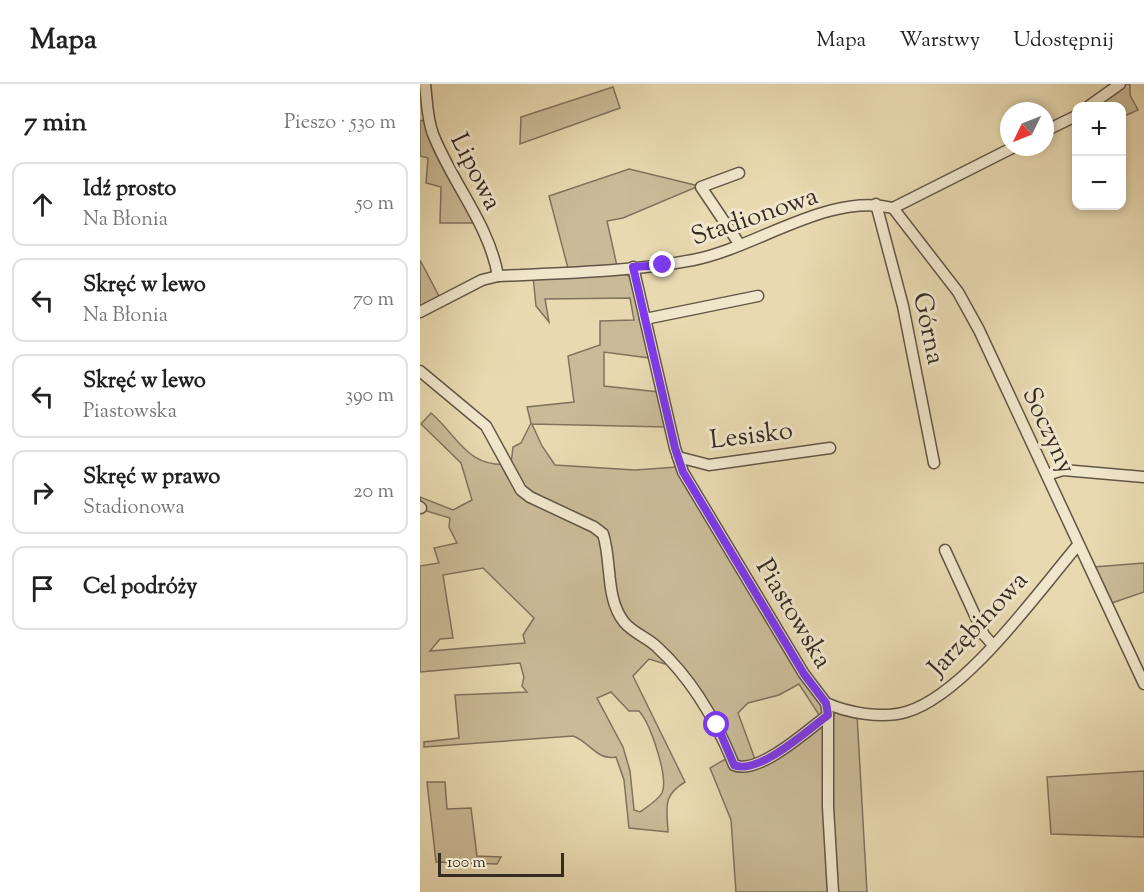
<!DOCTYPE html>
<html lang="pl">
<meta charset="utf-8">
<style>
:root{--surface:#fff;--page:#f6f6f6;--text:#222;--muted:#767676;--line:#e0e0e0}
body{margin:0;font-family:"Sorts Mill Goudy",serif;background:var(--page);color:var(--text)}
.controls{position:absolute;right:18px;top:18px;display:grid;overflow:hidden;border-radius:12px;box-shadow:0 3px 9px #0003}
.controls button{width:54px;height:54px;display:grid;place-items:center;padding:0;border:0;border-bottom:2px solid var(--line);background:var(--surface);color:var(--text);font:30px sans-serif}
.compass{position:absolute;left:580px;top:18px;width:54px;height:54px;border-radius:50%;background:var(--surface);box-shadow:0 3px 9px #0003;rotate:227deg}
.scale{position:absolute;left:18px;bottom:15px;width:126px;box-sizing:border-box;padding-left:6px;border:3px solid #352b23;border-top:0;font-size:16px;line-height:21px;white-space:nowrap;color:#352b23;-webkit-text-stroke:4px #f0e6cc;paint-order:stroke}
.stop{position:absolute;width:18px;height:18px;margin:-14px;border:4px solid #7c3aed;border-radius:50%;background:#fff}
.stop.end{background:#7c3aed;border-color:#fff;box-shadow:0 2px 6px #0008}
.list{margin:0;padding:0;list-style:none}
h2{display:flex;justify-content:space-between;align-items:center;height:78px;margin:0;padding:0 24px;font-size:26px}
h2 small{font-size:20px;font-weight:400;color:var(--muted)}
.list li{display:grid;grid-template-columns:39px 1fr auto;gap:18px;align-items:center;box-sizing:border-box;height:84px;margin:0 12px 12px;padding:0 12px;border:2px solid var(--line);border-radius:12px}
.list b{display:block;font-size:22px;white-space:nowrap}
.list p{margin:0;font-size:20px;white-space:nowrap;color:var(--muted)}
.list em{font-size:20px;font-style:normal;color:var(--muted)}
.icon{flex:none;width:33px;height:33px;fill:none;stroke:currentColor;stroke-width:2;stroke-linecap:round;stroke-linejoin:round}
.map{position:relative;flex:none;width:724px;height:808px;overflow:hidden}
header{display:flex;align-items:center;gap:36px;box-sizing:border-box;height:84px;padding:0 30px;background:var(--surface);border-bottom:2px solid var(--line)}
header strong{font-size:28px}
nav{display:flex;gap:33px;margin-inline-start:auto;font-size:21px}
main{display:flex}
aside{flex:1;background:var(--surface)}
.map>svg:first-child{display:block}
</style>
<header>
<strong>Mapa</strong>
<nav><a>Mapa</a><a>Warstwy</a><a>Udostępnij</a></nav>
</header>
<main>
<aside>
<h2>7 min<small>Pieszo · 530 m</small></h2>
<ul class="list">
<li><svg class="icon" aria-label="ahead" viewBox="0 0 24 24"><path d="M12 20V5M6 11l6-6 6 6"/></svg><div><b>Idź prosto</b><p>Na Błonia</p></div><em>50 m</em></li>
<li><svg class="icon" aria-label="left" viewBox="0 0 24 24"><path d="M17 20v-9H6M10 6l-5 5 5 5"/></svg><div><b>Skręć w lewo</b><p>Na Błonia</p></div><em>70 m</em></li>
<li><svg class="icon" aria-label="left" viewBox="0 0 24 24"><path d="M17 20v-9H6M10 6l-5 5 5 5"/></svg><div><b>Skręć w lewo</b><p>Piastowska</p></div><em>390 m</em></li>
<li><svg class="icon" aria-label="right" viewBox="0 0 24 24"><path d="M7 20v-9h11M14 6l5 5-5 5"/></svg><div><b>Skręć w prawo</b><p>Stadionowa</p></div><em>20 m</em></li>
<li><svg class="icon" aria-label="arrive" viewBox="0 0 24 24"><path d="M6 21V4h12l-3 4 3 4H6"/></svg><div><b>Cel podróży</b></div></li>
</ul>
</aside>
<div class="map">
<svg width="724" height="808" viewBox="0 0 724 808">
<rect width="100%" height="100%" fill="#e8d9b0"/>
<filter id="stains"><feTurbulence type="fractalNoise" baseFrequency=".00333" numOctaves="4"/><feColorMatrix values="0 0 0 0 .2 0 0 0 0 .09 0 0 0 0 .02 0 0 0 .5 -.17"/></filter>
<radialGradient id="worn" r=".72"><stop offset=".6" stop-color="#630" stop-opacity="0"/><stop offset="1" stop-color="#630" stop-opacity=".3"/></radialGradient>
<g fill="#cabb98" stroke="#80735e" stroke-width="1.5" fill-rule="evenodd">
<path d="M 706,0 L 710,0 L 710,11 L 718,26 L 702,33 L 702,22 L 676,22 Z"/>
<path d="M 193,3 L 200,24 L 100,60 L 101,33 Z"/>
<path d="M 7,35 L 57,139 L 20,139 L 21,103 L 6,99 L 8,74 L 0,72 L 0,37 Z"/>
<path d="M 209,85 L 279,102 L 203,134 L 187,137 L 197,182 L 149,188 L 129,112 Z"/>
<path d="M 0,176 L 20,214 L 0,225 Z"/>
<path d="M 204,188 L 214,197 L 230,274 L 184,268 L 184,302 L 239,308 L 247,343 L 112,340 L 122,362 L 135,381 L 215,386 L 257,383 L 404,619 L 405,631 L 401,634 L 379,600 L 359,611 L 328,619 L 318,629 L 336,678 L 320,681 L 254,578 L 245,580 L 229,575 L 213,592 L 265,698 C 242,712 247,723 248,748 L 209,744 L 204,696 L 196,673 C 177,677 170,658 153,652 L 4,663 L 4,658 L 39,654 L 35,611 L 107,608 L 102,602 L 104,593 L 100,579 L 0,588 L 0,482 L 19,479 L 14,464 L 37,459 L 29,443 L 30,434 L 3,426 L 0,413 L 33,426 L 52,416 L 41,379 L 1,340 L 11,329 C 39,353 47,385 91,380 L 93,363 L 101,359 L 111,339 L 107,323 L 154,318 L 148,272 L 180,261 L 180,237 L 214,236 L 210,214 L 125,215 L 129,238 L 116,222 L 113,192 ZM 63,484 L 114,534 L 103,551 L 105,559 L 10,567 L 20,555 L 33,554 L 23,491 ZM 191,608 L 209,627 L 219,627 C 230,639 249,693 242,709 C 238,716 227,723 220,728 L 214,726 L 210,687 L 203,663 L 177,614 Z"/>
<path d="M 724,479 L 724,508 L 689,520 L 674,483 Z"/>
<path d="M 408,622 L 437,631 L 447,808 L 414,808 Z"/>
<path d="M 406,635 L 410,808 L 316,808 L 311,736 L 290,684 L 309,673 L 330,684 Z"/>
<path d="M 724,687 L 724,753 L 631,750 L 627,693 Z"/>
<path d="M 25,698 L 27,725 L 51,724 L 57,772 L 81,773 L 77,780 L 16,778 L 7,698 Z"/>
</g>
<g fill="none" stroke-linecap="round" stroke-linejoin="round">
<g stroke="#625646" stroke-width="13">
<g id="minor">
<path d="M 5,0 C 7,16 7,35 13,50 C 32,99 69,140 78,192"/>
<path d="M 669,22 L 700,0"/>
<path d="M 625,47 L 656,32"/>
<path d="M 319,89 L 281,103 L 320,161"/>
<path d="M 456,120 L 483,222 L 514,379"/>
<path d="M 473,124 L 538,208 L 559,246 L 724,600"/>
<path d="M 473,124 L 594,63"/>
<path d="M 213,183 L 255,364 L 263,388 L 384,590 L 406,619 L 408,631 L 408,723 L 413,808"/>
<path d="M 0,228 L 62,196 L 78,192 C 142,189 209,188 273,176 C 336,164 408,108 473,124"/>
<path d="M 225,235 L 338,212"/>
<path d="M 0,287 L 66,342 L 101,406 L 110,413 L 174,443 L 183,450 C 192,477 185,514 204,538 C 213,549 228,554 237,563 C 273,596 296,636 314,681 C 338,692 389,645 408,631"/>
<path d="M 258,373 L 289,381 L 410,364"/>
<path d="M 627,391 L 643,386 L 724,393"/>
<path d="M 0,423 L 1,424"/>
<path d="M 525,466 L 564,551 L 573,561"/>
<path d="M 406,619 C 428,629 462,635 486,628 C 545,611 618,508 658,461"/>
</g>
</g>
<use href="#minor" stroke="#f0e6cc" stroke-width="10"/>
</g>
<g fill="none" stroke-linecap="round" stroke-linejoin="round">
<path stroke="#7c3aed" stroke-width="8" d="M 243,181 L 213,183 L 255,364 L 263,388 L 384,590 L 406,619 L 408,631 C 389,645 338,692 314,681 L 297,641"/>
</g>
<g text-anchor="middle" stroke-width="6" stroke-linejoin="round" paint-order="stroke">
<g font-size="26" fill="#352b23" stroke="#f0e6cc">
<text transform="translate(57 87) rotate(63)" y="9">Lipowa</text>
<text transform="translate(334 131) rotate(-19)" y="9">Stadionowa</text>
<text transform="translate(510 244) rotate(78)" y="9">Górna</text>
<text transform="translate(630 346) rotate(65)" y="9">Soczyny</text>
<text transform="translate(331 350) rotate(-7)" y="9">Lesisko</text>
<text transform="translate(375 529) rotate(59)" y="9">Piastowska</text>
<text transform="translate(557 539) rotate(-47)" y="9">Jarzębinowa</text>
</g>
</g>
<rect width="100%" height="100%" filter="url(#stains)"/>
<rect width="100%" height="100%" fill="url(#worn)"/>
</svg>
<div class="controls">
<button>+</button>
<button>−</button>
</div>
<svg class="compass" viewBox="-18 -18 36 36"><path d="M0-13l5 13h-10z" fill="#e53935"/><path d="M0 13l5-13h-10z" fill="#767676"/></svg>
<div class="scale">100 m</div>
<div class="stop" style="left:297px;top:641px"></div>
<div class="stop end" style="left:243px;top:181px"></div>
</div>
</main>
